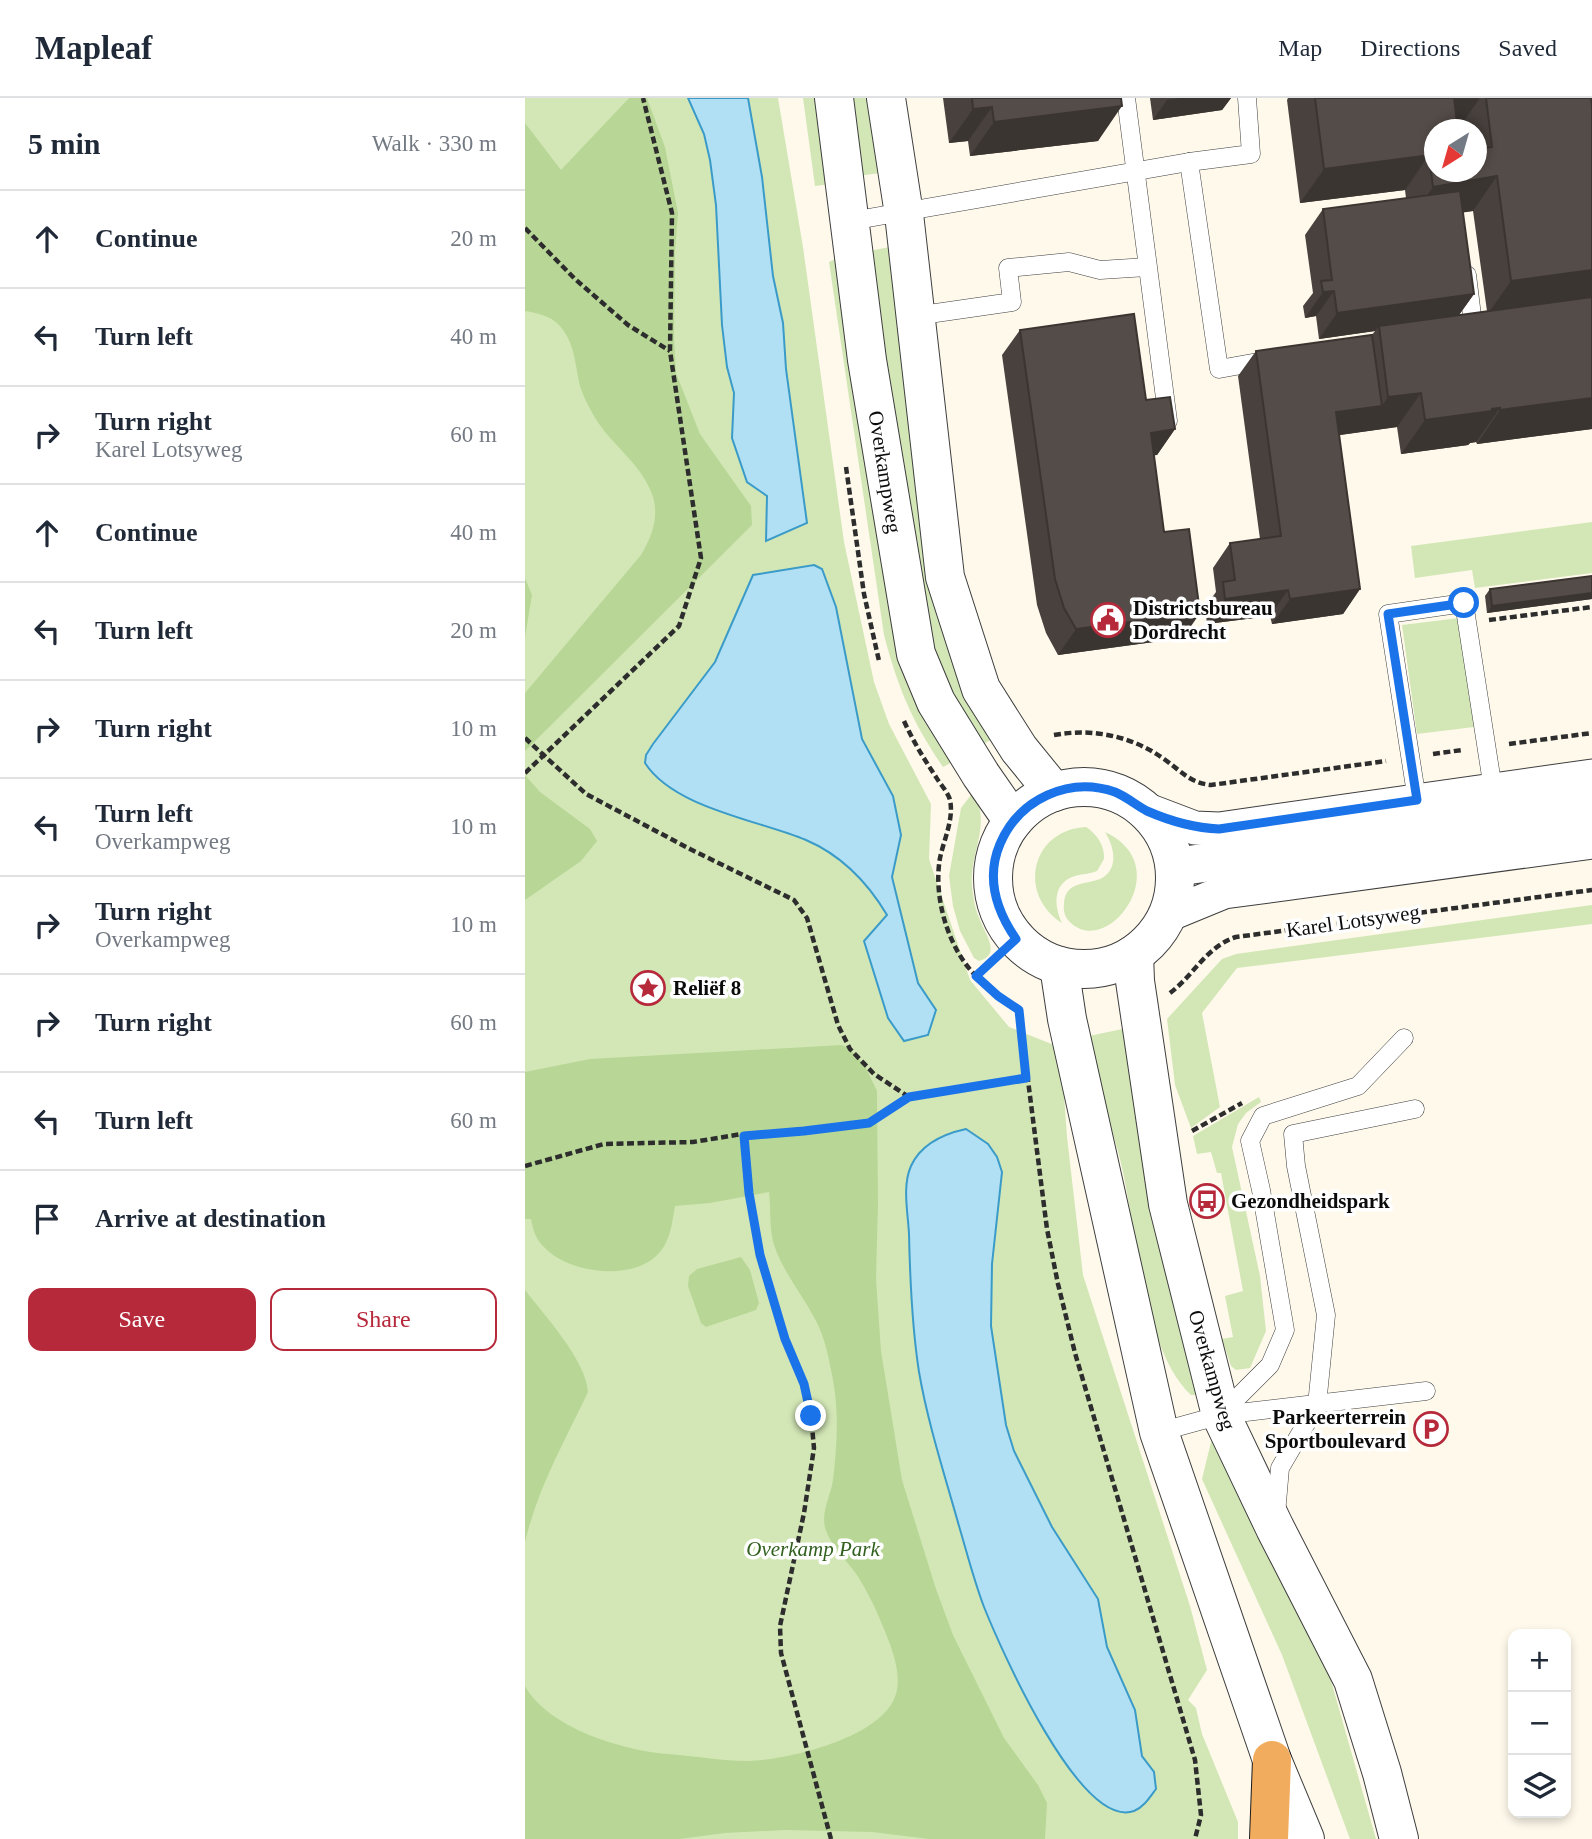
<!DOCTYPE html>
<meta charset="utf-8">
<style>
:root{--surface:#fff;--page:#f6f6f7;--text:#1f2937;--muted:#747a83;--line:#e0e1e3;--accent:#b6293b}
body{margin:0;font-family:"Times New Roman",serif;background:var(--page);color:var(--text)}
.controls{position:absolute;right:21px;bottom:21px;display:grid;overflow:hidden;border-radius:14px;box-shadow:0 4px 10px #0003}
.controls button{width:63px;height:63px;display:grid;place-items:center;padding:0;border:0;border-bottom:2px solid var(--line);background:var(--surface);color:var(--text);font:35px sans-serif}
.compass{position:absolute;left:899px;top:21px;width:63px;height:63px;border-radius:50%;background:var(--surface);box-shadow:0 4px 10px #0003;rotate:217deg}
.stop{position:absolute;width:21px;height:21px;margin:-16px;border:5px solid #1a73e8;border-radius:50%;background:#fff}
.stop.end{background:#1a73e8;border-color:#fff;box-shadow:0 2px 7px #0008}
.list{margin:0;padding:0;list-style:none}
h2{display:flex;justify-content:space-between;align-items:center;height:91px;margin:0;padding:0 28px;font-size:30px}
h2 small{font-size:23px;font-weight:400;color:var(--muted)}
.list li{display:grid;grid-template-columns:46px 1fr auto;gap:21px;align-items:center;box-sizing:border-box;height:98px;padding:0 28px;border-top:2px solid var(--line)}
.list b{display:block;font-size:26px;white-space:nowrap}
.list p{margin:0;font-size:23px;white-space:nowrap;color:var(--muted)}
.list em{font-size:23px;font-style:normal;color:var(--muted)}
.actions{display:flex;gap:14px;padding:21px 28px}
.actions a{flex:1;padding:16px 0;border:2px solid var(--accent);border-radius:14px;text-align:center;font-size:24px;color:var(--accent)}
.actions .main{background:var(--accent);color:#fff}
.icon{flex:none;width:38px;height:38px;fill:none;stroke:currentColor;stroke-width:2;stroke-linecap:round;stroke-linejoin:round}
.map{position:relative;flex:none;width:1067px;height:1741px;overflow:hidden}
header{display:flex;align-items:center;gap:42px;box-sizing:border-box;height:98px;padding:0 35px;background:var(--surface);border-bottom:2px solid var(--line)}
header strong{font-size:33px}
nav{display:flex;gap:38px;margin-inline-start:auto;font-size:24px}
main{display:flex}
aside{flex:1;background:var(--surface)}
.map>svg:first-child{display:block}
</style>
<header>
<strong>Mapleaf</strong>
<nav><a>Map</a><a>Directions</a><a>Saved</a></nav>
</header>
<main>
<aside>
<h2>5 min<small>Walk · 330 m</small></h2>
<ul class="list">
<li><svg class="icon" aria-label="ahead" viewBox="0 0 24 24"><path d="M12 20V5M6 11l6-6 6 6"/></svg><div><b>Continue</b></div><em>20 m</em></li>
<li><svg class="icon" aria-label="left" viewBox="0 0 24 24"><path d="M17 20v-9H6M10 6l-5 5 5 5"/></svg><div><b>Turn left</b></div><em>40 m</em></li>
<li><svg class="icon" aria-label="right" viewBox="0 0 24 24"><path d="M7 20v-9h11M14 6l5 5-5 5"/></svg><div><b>Turn right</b><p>Karel Lotsyweg</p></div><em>60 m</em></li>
<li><svg class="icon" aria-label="ahead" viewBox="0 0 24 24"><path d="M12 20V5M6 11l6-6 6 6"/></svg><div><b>Continue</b></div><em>40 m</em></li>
<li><svg class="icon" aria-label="left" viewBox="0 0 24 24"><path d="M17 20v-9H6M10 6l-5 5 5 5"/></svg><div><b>Turn left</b></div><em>20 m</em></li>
<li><svg class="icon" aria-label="right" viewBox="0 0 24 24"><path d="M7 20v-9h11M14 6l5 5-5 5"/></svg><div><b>Turn right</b></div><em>10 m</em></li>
<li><svg class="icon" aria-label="left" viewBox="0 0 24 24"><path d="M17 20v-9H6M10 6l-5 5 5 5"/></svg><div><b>Turn left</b><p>Overkampweg</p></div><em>10 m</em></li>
<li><svg class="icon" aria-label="right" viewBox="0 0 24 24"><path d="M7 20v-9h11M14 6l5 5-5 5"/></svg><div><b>Turn right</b><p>Overkampweg</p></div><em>10 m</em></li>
<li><svg class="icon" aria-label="right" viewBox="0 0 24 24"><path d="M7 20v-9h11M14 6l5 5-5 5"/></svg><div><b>Turn right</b></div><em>60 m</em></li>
<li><svg class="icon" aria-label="left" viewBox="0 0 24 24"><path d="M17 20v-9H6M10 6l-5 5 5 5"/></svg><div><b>Turn left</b></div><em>60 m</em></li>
<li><svg class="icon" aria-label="arrive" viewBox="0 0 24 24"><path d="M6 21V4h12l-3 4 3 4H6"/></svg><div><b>Arrive at destination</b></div></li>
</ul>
<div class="actions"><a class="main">Save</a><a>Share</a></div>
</aside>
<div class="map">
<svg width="1067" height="1741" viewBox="0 0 1067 1741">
<rect width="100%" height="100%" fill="#fef9eb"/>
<g fill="#d3e7b6">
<path d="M 0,0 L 253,0 L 278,149 L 319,444 L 349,584 L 364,626 L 406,706 L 404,761 L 445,882 L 484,929 L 529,947 L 538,983 L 542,1039 L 558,1177 L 665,1508 L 682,1572 L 663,1602 L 671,1610 L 677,1636 L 713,1724 L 713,1741 L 0,1741 Z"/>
<path d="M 278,0 L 296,0 L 307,86 L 290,88 Z"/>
<path d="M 321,0 L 346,0 L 356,75 L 332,78 Z"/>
<path d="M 365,149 L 467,641 L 454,649 L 396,539 L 344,153 Z"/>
<path d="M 317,158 L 433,661 L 418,669 C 387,624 373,590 359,537 L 304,164 Z"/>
<path d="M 1067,424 L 1067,475 L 950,490 L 947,472 L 890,480 L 886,448 Z"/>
<path d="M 934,520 L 949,629 L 892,636 L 877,527 Z"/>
<path d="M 449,693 C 468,733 441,756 448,796 C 449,805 451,814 455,822 C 460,836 477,857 454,863 L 449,860 L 435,833 L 428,808 L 424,778 L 436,710 Z"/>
<path d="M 561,729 C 572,736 580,748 579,761 L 572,773 C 565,776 557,776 550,778 C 527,785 529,808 537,825 C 492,796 506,732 561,729 Z"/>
<path d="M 580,734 C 653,768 583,860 546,825 C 540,820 538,813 539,806 C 540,783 560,787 575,781 C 595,772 589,748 580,734 Z"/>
<path d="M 1067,807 L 1067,826 L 712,870 L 677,915 L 695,1009 L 666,1030 L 650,987 L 642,921 L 697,861 L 711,856 Z"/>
<path d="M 607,929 L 621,1057 L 637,1160 L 675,1297 L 666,1297 C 619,1253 611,1135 598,1074 C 592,1045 582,1019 574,991 C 569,974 567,955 564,938 Z"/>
<path d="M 734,999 L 736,1004 L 721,1015 L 713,1026 L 707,1049 L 735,1178 L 741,1233 L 725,1270 L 711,1272 L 706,1268 L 697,1241 L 708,1239 L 700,1198 L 718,1193 L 696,1075 L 692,1075 L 686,1054 L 672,1056 L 668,1038 Z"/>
<path d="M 688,1336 L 803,1572 L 851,1741 L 825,1741 L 757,1557 L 677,1381 Z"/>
</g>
<g fill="#b8d796">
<path d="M 104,0 L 122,0 L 140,49 L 153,115 L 150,154 L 149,240 L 151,275 L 175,336 L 226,408 L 227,427 L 0,653 L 0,595 L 116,457 C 127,438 135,418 127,396 C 116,365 85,346 69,318 C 64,309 58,298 55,288 C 50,267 50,244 34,227 C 26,218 12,215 0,213 L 0,25 L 36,72 Z"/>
<path d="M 0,480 L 7,497 L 0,539 Z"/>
<path d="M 0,677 L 15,694 L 65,731 L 72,743 L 56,763 L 0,802 Z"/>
<path d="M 317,947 L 325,951 L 340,968 L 352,993 L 353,1106 L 351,1181 L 356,1253 L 377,1382 L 411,1491 L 428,1537 L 479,1640 L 513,1687 L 522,1705 L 520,1741 L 404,1741 L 347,1734 L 260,1732 L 200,1735 L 155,1741 L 0,1741 L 0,1588 C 23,1630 99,1653 144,1656 C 170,1658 196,1663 223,1663 C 262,1662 358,1640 371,1596 C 378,1572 363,1541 354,1519 C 348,1505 340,1490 332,1477 C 322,1463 304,1446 300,1429 C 296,1415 306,1396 308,1382 C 312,1349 314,1314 308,1282 C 304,1261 300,1239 290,1221 C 277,1196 258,1174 249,1147 C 244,1131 246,1111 244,1094 L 185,1105 L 150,1108 C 147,1124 146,1141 135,1154 C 110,1184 45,1176 20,1150 C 11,1142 8,1132 6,1121 L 0,1121 L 0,974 L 65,961 Z"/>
<path d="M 216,1159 L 225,1172 L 234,1205 L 231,1212 L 181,1229 L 176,1225 L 163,1188 L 164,1178 L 172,1171 Z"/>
<path d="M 0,1192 C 20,1218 61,1262 63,1294 C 39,1345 13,1389 0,1444 Z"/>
</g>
<g fill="#b1e0f4" stroke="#3b9bc8" stroke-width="2">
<path d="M 163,0 L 223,0 L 237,79 L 248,178 L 258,225 L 261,271 L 282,425 L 241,443 L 242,398 L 222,384 L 207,340 L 209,295 L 202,269 L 197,227 L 191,107 L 185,62 L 179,36 Z"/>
<path d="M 289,467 L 297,471 L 311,509 L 337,641 L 368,698 L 376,737 L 367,779 L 393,885 L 411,912 L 403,937 L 379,943 L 363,920 L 339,843 L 362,817 C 343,785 316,757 281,742 C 233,722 149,710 120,665 L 121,657 L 128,646 L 190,564 L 228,477 Z"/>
<path d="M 441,1031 L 463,1046 L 472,1059 L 477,1074 L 467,1166 L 466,1228 L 481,1327 L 489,1353 L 527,1429 L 573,1501 L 582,1549 L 610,1612 L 617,1658 L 629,1674 L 631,1691 C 625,1699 619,1709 609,1713 C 555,1732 475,1549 459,1509 C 449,1483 442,1455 434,1428 C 420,1378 403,1326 394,1274 C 387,1229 385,1182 384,1136 C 383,1115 377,1088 386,1068 C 396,1046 418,1036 441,1031 Z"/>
</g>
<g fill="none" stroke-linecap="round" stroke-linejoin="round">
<g stroke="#3e3e3e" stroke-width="19">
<g id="service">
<path d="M 601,0 L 643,323"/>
<path d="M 664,64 L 694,271 L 744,262"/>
<path d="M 326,123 L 664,64 L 726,56 L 722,0"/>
<path d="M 390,218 L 487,204 L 483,170 L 544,164 L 575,172 L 622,169"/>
<path d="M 937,228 L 948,226 L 942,177"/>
<path d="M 892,702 L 863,516 L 939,505 L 968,691"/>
<path d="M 697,1315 L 745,1267 L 760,1232 L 736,1092 L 725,1043 L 738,1018 L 833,988 L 879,940"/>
<path d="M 634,1334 L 696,1317 L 901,1293"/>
<path d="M 751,1416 L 755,1370 L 792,1307 L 801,1217 L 771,1068 L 768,1036 L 890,1011"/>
</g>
</g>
<g stroke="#3e3e3e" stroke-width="35">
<g id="minor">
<path d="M 620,711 L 670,730 L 694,731 L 1067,678"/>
<path d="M 643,817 L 699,794 L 1067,744"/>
</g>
</g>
<g stroke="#3e3e3e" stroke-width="40">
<g id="tertiary">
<path d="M 309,0 L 342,262 L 391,556 L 411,604 L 456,677 L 488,723"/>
<path d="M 361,0 L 379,116 L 420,479 L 456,591 L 494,651 L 529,694"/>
<circle cx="559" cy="780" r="91"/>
<path d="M 650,769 L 1067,710"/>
<path d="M 609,857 L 610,883 L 643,1106 L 696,1317 L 750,1430 L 828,1582 L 857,1675 L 874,1741"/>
<path d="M 534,868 L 542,921 L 634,1334 L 747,1662 L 780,1741"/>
</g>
</g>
<g stroke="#1c1c1c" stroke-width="40">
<path id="trunk" d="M 744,1741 L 747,1662"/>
</g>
<g stroke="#2d2d2d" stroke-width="4.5" stroke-dasharray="7 3.5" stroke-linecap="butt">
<path d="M 0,130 L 50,181 L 103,227 L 145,253"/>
<path d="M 321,369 L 339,496 L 354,563"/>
<path d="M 964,522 L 1067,509"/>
<path d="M 379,623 C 388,643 399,661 411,679 C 415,686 423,694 425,702 C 429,721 419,741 415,760 C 408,799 423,851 452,879 C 464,892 479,902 494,912 L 522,1131 L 533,1186 L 550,1255 L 670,1662 L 676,1717 L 670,1741"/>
<path d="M 529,637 C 568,630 607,638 639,661 C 656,673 665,685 686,687 L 861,663"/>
<path d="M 0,640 L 61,696 L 165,751 L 269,802 L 282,820 L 313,927 L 325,951 L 349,976 L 384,999"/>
<path d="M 984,646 L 1067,635"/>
<path d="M 908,656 L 937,652"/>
<path d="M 0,675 L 154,528 L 176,460 L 145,253 L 147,115 L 118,0"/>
<path d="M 451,878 L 491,841"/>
<path d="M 645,895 C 669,877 682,848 711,839 L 1067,792"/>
<path d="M 667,1033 L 717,1005"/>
<path d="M 0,1068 L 79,1046 L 168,1044 L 217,1036"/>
<path d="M 306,1741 L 256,1555 L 255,1528 L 279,1415 L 289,1350 L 286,1318 L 279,1286 L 259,1241 L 235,1157 L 224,1095 L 219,1038 L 279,1033 L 344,1025 L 384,999 L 501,980"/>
</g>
<use href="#service" stroke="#fff" stroke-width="18"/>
<use href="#minor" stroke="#fff" stroke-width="33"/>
<use href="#tertiary" stroke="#fff" stroke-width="38"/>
<use href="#trunk" stroke="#f2ac5e" stroke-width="38"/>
</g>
<g fill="#48413e" fill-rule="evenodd">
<path d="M 418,0 L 596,0 L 573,43 L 445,58 L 443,43 L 424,45 Z"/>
<path d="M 625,0 L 706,0 L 697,12 L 628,22 Z"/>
<path d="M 763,0 L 1066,0 L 1067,10 L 1067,331 L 952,346 L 951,344 L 945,345 L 943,347 L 876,356 L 872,329 L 814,337 L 835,491 L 818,516 L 747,526 L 745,518 L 682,526 L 680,509 L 691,494 L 688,470 L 705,445 L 735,441 L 713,278 L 731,253 L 847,237 L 850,233 L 794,241 L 791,218 L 780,220 L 778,208 L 788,195 L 780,137 L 798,111 L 881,100 L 880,92 L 775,105 L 762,2 ZM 936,27 L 937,32 L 951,32 L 951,74 L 909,32 ZM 948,113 L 962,213 L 934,217 L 949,196 L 938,114 Z"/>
<path d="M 495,232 L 621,302 L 650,331 L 632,357 L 629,357 L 639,434 L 658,540 L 533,557 L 521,535 L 512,507 L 477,257 Z"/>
<path d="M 1067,478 L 1067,501 L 962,515 L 960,498 L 965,491 Z"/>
</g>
<g fill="#3b3532">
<path d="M 655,0 L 706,0 L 697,12 L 628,22 L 642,2 Z"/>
<path d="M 926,0 L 955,0 L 936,27 L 905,31 Z"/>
<path d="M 597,8 L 573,43 L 445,58 L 469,24 Z"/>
<path d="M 467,9 L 443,43 L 424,45 L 448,11 Z"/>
<path d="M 904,57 L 880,92 L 775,105 L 799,71 Z"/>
<path d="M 972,78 L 948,113 L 884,123 L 908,89 Z"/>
<path d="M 1067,172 L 1067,197 L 1063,204 L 962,217 L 986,183 Z"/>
<path d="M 809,193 L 791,218 L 780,220 L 798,194 Z"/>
<path d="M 949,196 L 931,221 L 854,228 L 850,233 L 794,241 L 812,215 Z"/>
<path d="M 896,295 L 872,329 L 794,340 L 811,314 L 857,308 L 863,299 Z"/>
<path d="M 1067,300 L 1067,331 L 952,346 L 975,312 Z"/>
<path d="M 975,310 L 951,344 L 945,345 L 943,347 L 876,356 L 900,322 Z"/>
<path d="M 650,331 L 632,357 L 608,360 L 626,335 Z"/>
<path d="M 835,491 L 818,516 L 747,526 L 765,501 Z"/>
<path d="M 763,492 L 745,518 L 682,526 L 700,501 Z"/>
<path d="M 1067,495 L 1067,501 L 962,515 L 967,508 Z"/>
<path d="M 675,515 L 658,540 L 533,557 L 551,531 Z"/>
</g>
<g fill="#544c48" stroke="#3b3532" stroke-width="2">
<path d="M 447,0 L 596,0 L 597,8 L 469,24 L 467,9 L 448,11 Z"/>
<path d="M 790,0 L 929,0 L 933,32 L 909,32 L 909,74 L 951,74 L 951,51 L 967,49 L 961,0 L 1066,0 L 1067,10 L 1067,172 L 986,183 L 972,78 L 908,89 L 904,57 L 799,71 Z"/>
<path d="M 935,93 L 949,196 L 812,215 L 809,193 L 798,194 L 796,183 L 807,182 L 798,111 Z"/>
<path d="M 1067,199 L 1067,300 L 975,312 L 975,310 L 967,311 L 967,313 L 900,322 L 896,295 L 863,299 L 854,228 Z"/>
<path d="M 609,216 L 621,302 L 645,299 L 650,331 L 626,335 L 639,434 L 664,431 L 675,515 L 551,531 L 539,510 L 530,481 L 495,232 Z"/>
<path d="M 847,237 L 857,308 L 811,314 L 835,491 L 765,501 L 763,492 L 700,501 L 698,484 L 710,482 L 705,445 L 756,438 L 731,253 Z"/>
<path d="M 1067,478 L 1067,495 L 967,508 L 965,491 Z"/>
</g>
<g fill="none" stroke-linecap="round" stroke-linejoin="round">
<path stroke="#1a73e8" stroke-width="9" d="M 286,1318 L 279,1286 L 260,1241 L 235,1157 L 224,1095 L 219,1038 L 279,1033 L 344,1025 L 384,999 L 501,980 L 494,912 L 473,898 L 451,878 L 491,841 C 471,812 461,779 475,746 C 494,701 544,678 590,694 C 602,699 611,707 622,713 C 645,723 669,730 694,731 L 892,702 L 863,516 L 939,505"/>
</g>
<defs>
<g id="civic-ring" transform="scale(1.75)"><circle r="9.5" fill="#fff" stroke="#b6293b" stroke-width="1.5"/><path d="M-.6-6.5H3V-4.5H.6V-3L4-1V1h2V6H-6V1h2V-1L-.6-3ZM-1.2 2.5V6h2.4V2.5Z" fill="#b6293b"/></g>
<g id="sight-ring" transform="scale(1.75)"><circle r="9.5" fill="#fff" stroke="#b6293b" stroke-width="1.5"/><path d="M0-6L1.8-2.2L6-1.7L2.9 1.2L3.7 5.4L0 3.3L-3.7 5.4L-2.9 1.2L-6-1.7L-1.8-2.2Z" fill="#b6293b"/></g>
<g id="bus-ring" transform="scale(1.75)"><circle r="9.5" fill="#fff" stroke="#b6293b" stroke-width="1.5"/><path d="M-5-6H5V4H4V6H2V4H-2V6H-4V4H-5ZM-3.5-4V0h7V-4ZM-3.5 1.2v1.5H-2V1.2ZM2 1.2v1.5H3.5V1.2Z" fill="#b6293b"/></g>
<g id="parking-ring" transform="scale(1.75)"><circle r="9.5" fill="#fff" stroke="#b6293b" stroke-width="1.5"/><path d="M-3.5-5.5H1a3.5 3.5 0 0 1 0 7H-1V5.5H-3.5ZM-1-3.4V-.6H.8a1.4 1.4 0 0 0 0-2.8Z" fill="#b6293b"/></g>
</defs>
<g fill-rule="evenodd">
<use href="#civic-ring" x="583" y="522"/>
<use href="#sight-ring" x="123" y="890"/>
<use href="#bus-ring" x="682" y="1103"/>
<use href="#parking-ring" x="906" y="1331"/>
</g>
<g text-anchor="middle" stroke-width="7" stroke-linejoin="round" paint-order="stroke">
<g font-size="21" fill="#0b0b0b" stroke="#fff">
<text transform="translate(360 374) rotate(81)" y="7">Overkampweg</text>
<text transform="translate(828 823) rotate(-8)" y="7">Karel Lotsyweg</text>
<text transform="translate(687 1272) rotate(74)" y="7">Overkampweg</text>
</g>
<g font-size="21" font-weight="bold" fill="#0b0b0b" stroke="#fff" text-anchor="start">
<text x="608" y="517">Districtsbureau<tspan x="608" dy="24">Dordrecht</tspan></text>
<text x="148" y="897">Reliëf 8</text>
<text x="706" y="1110">Gezondheidspark</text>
<text x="881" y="1326" text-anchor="end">Parkeerterrein<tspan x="881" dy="24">Sportboulevard</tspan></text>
</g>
<g font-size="21" font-style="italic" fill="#31601f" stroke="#fff">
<text x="288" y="1458">Overkamp Park</text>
</g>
</g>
</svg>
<div class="controls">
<button>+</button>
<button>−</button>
<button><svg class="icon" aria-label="layers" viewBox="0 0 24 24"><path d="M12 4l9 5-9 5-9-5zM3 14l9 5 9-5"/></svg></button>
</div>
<svg class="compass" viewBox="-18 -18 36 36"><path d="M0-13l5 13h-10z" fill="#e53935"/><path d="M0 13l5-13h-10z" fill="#747a83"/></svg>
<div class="stop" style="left:939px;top:505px"></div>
<div class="stop end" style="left:286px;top:1318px"></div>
</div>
</main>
